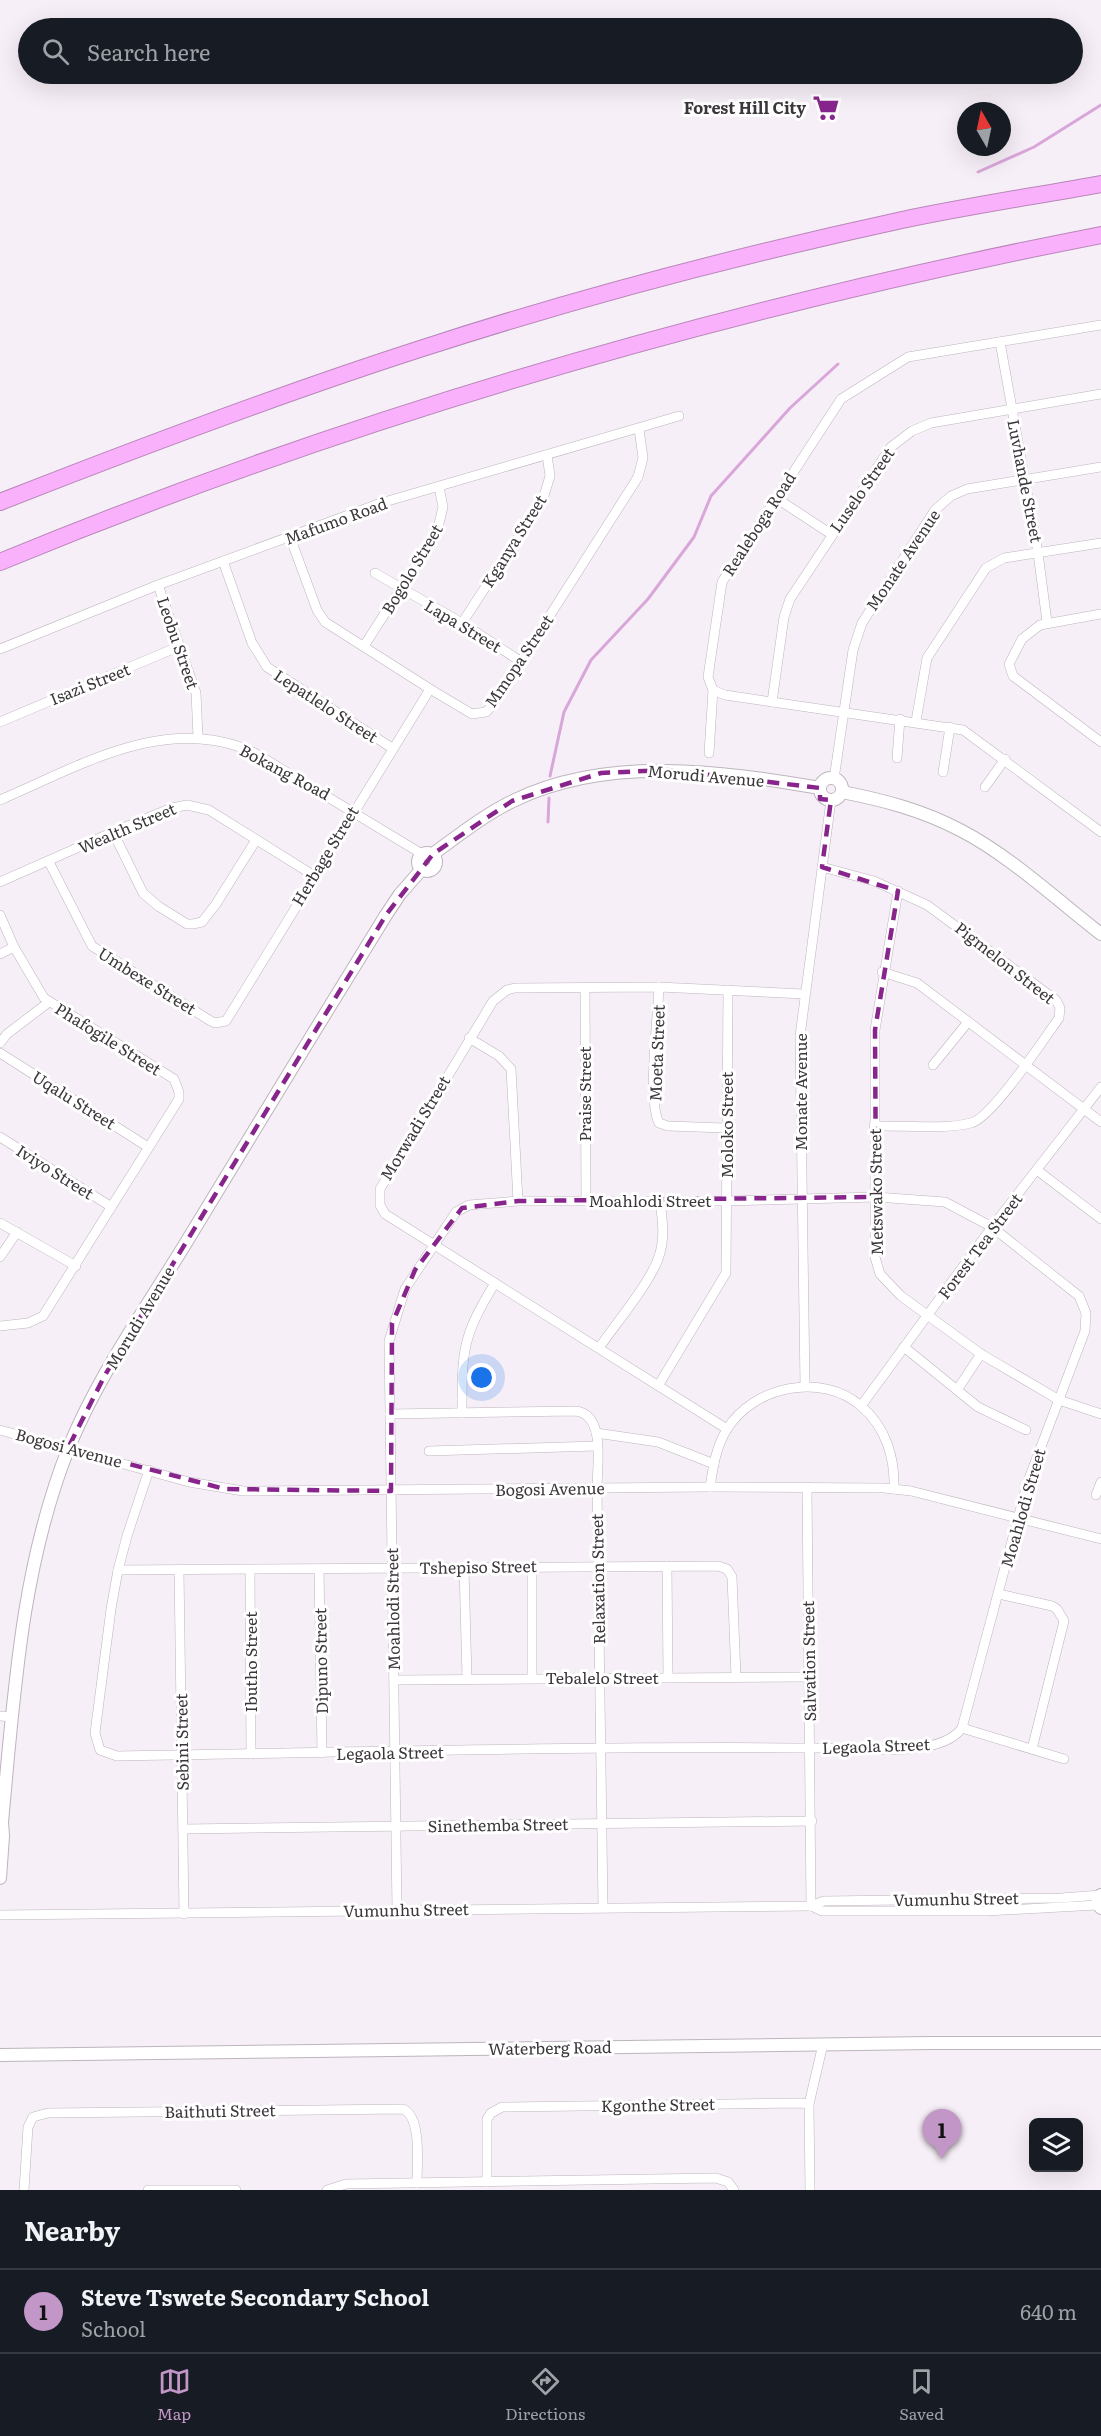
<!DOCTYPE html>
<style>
:root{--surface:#171b24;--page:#20242c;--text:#f1f3f6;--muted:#9ea1a6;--line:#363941;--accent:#c296c7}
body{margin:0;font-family:Literata,serif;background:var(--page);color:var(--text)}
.controls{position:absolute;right:18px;bottom:18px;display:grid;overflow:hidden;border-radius:9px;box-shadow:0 6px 24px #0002}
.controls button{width:54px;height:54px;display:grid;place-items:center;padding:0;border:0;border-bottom:2px solid var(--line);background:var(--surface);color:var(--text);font:30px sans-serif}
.compass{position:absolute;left:957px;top:102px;width:54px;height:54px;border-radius:50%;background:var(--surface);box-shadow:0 6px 24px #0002;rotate:351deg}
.you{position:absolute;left:482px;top:1378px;width:21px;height:21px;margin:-15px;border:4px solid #fff;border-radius:50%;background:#1a73e8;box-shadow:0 0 0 9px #1a73e833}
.badge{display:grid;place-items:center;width:39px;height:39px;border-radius:50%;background:var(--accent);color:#111;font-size:20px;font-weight:700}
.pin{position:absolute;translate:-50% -50px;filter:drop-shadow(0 2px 3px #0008)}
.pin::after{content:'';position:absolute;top:32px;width:21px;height:18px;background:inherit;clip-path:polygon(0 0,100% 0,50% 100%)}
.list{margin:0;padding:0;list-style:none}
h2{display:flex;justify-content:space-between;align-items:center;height:78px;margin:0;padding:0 24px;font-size:26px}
h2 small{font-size:20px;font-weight:400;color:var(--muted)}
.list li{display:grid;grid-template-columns:39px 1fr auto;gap:18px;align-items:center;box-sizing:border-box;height:84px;padding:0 24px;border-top:2px solid var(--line)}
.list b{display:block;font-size:22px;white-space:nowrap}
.list p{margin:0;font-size:20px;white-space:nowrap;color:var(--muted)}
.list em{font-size:20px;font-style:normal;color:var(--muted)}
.icon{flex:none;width:33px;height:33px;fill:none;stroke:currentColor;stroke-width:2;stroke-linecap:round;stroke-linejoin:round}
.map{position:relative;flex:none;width:1101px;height:2190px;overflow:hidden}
.search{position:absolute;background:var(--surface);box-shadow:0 6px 24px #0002;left:18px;right:18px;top:18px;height:66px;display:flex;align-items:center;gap:15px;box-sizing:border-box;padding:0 21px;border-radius:33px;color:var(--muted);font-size:22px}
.sheet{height:162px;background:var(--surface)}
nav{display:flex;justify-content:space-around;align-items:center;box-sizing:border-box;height:84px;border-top:2px solid var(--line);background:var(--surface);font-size:16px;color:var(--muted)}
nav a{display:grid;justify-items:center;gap:3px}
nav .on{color:var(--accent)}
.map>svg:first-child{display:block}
</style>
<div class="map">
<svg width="1101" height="2190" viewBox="0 0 1101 2190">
<rect width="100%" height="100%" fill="#f7eff7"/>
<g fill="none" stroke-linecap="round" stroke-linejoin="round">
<g stroke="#d9a6da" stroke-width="3">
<path d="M 978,172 L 1034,147 L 1101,105"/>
<path d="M 550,776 L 564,712 L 591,660 L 648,599 L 694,537 L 711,496 L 790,408 L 838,364"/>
<path d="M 548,822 L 549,798"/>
</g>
<g stroke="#bdb5bd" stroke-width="10">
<g id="street">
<path d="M 1101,325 L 908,357 L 841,399 L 722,582 L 708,677 L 713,690 L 725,695 L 963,730 L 1101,832"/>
<path d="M 1000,342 L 1038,553 L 1047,622"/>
<path d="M 776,498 L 831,534"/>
<path d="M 290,537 L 317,610 L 325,622 L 430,689 L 472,714 L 486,712 L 493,705 L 638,477 L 643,458 L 639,429"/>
<path d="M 223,561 L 252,643 L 267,667 L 392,748"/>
<path d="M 375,573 L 462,623 L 520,661"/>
<path d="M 158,585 L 196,693 L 198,737"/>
<path d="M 1101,614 L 1040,625 L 1022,639 L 1009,664 L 1013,676 L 1101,742"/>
<path d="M 462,623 L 543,499 L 550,476 L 547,455"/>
<path d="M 364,646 L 437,532 L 443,507 L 439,487"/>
<path d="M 0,649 L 158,585 L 381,503 L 679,416"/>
<path d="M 772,702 L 784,617 L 790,599 L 891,447 L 912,431 L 931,423 L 1101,394"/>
<path d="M 916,721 L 927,658 L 986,568 L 1004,558 L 1101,543"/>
<path d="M 0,722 L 180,646"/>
<path d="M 709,753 L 713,690"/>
<path d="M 897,758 L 900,719"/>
<path d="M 943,772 L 950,727"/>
<path d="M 834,779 L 853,650 L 862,623 L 935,510 L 951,496 L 967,489 L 1101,467"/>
<path d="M 985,787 L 1005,759"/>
<path d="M 0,800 C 80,766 167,712 255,753 L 422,854"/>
<path d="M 113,832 L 143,893 L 158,906 L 187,924 L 193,924 L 202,922 L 216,904 L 256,840"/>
<path d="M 49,862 L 92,946 L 209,1020 L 215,1023 L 226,1021 L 430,689"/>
<path d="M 822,867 L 874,881 L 927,905 L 1056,1000 L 1060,1008 L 1059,1018 C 1044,1039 992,1118 971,1123 C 943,1130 903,1125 874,1126"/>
<path d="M 0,882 L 113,832 L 172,808 L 187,805 L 209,810 L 313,875"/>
<path d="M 898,891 L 875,1030 L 875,1257 L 880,1274 L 901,1296 L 981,1354 L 1059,1400 L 1101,1414"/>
<path d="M 0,915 L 14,947 L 44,998 L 174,1079 L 179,1092 L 179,1099 L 43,1316 L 28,1323 L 0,1326"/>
<path d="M 0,954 L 14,947"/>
<path d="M 882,972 L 917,983 L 1101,1122"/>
<path d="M 659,987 C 658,1017 647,1099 659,1123 L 668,1126 L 725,1128"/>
<path d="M 585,988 L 586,1201"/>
<path d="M 469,1038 L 499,1056 L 511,1069 L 518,1201"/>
<path d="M 0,1043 L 7,1034 L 49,1002"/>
<path d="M 0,1053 L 148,1147"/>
<path d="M 933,1065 L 968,1022"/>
<path d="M 0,1137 L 110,1206"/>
<path d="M 1037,1170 L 1101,1219"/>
<path d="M 0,1223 L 76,1266"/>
<path d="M 0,1257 L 17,1232"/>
<path d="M 904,1347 L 978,1407 L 1026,1430"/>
<path d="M 599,1348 C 616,1323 653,1280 660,1253 C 665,1236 662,1217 660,1201"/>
<path d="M 658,1386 L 726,1273 L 728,990"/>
<path d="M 805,1386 L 800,1036 L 831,800"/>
<path d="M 957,1390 L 981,1354"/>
<path d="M 861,1406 L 992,1227 L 1101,1087"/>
<path d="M 462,1413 C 462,1350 462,1337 495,1283"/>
<path d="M 390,1414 L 576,1411 C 606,1415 597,1466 597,1489 L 603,1907"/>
<path d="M 727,1429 L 385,1214 L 380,1205 L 380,1189 L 493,1001 L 507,990 L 515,988 L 659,987 L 804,994"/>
<path d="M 0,1430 L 189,1482 L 243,1491 L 710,1487 L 884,1488 L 911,1491 L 1101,1539"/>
<path d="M 596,1433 L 658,1442 L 714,1464"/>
<path d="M 429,1451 L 596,1446"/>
<path d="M 149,1470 L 127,1536 L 118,1570 L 111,1609 L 95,1733 L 100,1750 L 117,1756 C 352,1752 588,1746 823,1748 C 859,1748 940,1759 962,1728 L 1028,1481 L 1085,1331 L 1086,1313 L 1079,1296 L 992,1227 L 945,1202 L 876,1197 L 727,1201 L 518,1201 L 469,1205 L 456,1212 L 405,1289 L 389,1341 L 397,1910"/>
<path d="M 710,1487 C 713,1467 716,1447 727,1429 C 754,1386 821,1372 861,1406 C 886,1427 895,1458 894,1489"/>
<path d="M 807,1487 L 811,1906"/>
<path d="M 1096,1495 L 1101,1482"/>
<path d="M 667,1566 L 668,1677"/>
<path d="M 464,1568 L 467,1678"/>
<path d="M 319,1569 L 322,1753"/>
<path d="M 118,1570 L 718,1566 L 727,1569 L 732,1577 L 736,1677"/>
<path d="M 250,1570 L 251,1754"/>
<path d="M 179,1571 L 184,1914"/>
<path d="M 999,1594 L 1052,1606 L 1057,1609 L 1064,1621 L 1032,1749"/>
<path d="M 532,1678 L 532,1567"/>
<path d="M 395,1680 L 809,1677"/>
<path d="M 0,1716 L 12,1717"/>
<path d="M 962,1728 L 1064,1759"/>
<path d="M 184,1829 L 812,1821"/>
<path d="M 811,1906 L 822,1911 L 987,1911 L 1098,1905"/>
<path d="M 0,1915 L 811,1906 L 824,1901 L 1061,1898 L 1101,1895"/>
<path d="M 809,2104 L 823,2044"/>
<path d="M 487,2182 L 487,2119 L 491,2113 L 502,2107 L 801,2103 L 809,2104 L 810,2190"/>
<path d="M 24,2190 L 28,2127 L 33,2117 L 48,2113 L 403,2109 C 422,2117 417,2164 417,2183"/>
<path d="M 148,2190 L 236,2190"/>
<path d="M 327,2190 L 346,2184 L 716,2178 L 728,2182 L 734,2190"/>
</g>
</g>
<g stroke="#bdb5bd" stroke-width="14">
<g id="secondary">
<circle cx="831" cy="789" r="11"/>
<path d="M 842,792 C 883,800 922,810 960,830 C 1009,855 1057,900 1101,934"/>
<circle cx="427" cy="862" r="9"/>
<path d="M 433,854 C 459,835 484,815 513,801 C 607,755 721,771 820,788"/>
<path d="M 0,1878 L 3,1836 L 2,1822 C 14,1695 21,1567 69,1447 C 98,1376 144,1311 184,1246 C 251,1135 318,1025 386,915 L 400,894 L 422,869"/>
<path d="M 1101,1895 L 1097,1903 L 1101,1908"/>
<path d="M 0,2055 L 932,2043 L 1101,2043"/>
</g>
</g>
<g stroke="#b786b8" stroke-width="18">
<g id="highway">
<path d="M 0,502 C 140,447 280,394 423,348 C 580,297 741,255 902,220 C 968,206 1035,196 1101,184"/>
<path d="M 0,562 C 356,415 723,309 1101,235"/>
</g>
</g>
<use href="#street" stroke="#fff" stroke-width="9"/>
<use href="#secondary" stroke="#fff" stroke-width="12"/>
<use href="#highway" stroke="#fab1fc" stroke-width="16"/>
</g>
<path fill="none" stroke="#88258d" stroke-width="4.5" stroke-dasharray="12 8" stroke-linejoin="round" d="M 668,770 L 820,788 L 820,799 L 831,800 L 822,867 L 898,891 L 875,1030 L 876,1197 L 518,1201 L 462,1208 L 415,1270 L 392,1324 L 391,1491 L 225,1489 L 68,1448 L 105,1375 L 386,915 L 433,854 L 512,801 L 601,773 Z"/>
<defs>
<g id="supermarket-bare" transform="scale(2.07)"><path d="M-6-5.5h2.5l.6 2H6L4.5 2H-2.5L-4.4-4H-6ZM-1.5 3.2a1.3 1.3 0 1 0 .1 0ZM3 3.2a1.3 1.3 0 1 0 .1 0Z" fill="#88258d" stroke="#fff" stroke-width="2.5" paint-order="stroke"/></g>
</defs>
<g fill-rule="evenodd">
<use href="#supermarket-bare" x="826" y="108"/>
</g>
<g text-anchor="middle" stroke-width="6" stroke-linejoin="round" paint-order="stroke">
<g font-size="16" font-weight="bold" fill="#3b373b" stroke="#fff" text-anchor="end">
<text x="806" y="114">Forest Hill City</text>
</g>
<g font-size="16" fill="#3b373b" stroke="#fff">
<text transform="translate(1025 481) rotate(79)" y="6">Luvhande Street</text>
<text transform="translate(862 490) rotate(-55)" y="6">Luselo Street</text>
<text transform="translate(336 521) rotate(-20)" y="6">Mafumo Road</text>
<text transform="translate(759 524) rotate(-57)" y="6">Realeboga Road</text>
<text transform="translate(514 541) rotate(-58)" y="6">Kganya Street</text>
<text transform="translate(903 560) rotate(-56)" y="6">Monate Avenue</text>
<text transform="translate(412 569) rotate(-59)" y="6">Bogolo Street</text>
<text transform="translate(463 626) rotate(31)" y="6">Lapa Street</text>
<text transform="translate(178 643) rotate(71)" y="6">Leobu Street</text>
<text transform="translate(519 661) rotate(-56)" y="6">Mmopa Street</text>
<text transform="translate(90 684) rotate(-22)" y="6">Isazi Street</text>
<text transform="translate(326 706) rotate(33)" y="6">Lepatlelo Street</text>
<text transform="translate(285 772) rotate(28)" y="6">Bokang Road</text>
<text transform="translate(706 776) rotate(5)" y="6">Morudi Avenue</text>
<text transform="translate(127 828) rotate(-23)" y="6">Wealth Street</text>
<text transform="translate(325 856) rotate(-59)" y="6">Herbage Street</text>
<text transform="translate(1005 963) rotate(38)" y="6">Pigmelon Street</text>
<text transform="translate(147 981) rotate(32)" y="6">Umbexe Street</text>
<text transform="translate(108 1039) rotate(32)" y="6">Phafogile Street</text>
<text transform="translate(657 1053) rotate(-88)" y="6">Moeta Street</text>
<text transform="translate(801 1092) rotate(-90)" y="6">Monate Avenue</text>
<text transform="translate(585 1094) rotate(-90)" y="6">Praise Street</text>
<text transform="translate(74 1100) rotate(32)" y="6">Uqalu Street</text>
<text transform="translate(727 1125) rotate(-90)" y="6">Moloko Street</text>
<text transform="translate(415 1128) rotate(-59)" y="6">Morwadi Street</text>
<text transform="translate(55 1172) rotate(32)" y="6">Iviyo Street</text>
<text transform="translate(876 1192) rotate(-91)" y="6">Metswako Street</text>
<text x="650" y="1207">Moahlodi Street</text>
<text transform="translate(980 1246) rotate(-53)" y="6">Forest Tea Street</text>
<text transform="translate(140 1318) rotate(-59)" y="6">Morudi Avenue</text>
<text transform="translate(69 1448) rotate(15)" y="6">Bogosi Avenue</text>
<text transform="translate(550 1489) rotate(-1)" y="6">Bogosi Avenue</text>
<text transform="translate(1023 1508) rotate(-74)" y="6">Moahlodi Street</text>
<text transform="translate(478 1567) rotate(-1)" y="6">Tshepiso Street</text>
<text transform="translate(598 1579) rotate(-91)" y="6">Relaxation Street</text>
<text transform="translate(393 1609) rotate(-91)" y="6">Moahlodi Street</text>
<text transform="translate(321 1661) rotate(-91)" y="6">Dipuno Street</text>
<text transform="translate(809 1661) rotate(-91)" y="6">Salvation Street</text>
<text transform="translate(251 1662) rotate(-90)" y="6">Ibutho Street</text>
<text x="602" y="1684">Tebalelo Street</text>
<text transform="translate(182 1742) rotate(-91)" y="6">Sebini Street</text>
<text transform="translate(876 1746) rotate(-2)" y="6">Legaola Street</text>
<text transform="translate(390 1753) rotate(-1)" y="6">Legaola Street</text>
<text transform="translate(498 1825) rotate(-1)" y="6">Sinethemba Street</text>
<text transform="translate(956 1899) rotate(-1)" y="6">Vumunhu Street</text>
<text transform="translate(406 1910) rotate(-1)" y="6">Vumunhu Street</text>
<text transform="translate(550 2048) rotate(-1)" y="6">Waterberg Road</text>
<text transform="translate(658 2105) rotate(-1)" y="6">Kgonthe Street</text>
<text transform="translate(220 2111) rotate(-1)" y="6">Baithuti Street</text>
</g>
</g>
</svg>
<div class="controls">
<button><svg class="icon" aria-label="layers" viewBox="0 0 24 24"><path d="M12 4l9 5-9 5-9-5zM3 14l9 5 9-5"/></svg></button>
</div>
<svg class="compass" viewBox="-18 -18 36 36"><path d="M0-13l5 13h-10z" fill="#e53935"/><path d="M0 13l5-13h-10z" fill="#9ea1a6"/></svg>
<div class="you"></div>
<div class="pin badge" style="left:942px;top:2159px">1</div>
<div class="search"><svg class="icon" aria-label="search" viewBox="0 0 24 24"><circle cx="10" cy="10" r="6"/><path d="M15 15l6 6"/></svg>Search here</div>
</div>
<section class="sheet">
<h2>Nearby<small></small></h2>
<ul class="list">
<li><span class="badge">1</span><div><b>Steve Tswete Secondary School</b><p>School</p></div><em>640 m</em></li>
</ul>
</section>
<nav>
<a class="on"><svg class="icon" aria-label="map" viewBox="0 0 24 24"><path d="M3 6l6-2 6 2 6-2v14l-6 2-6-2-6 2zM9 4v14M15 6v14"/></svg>Map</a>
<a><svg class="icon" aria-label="directions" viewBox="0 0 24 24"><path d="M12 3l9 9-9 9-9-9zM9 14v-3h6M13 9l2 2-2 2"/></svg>Directions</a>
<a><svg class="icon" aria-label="saved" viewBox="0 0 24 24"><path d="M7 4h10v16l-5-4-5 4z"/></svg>Saved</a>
</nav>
